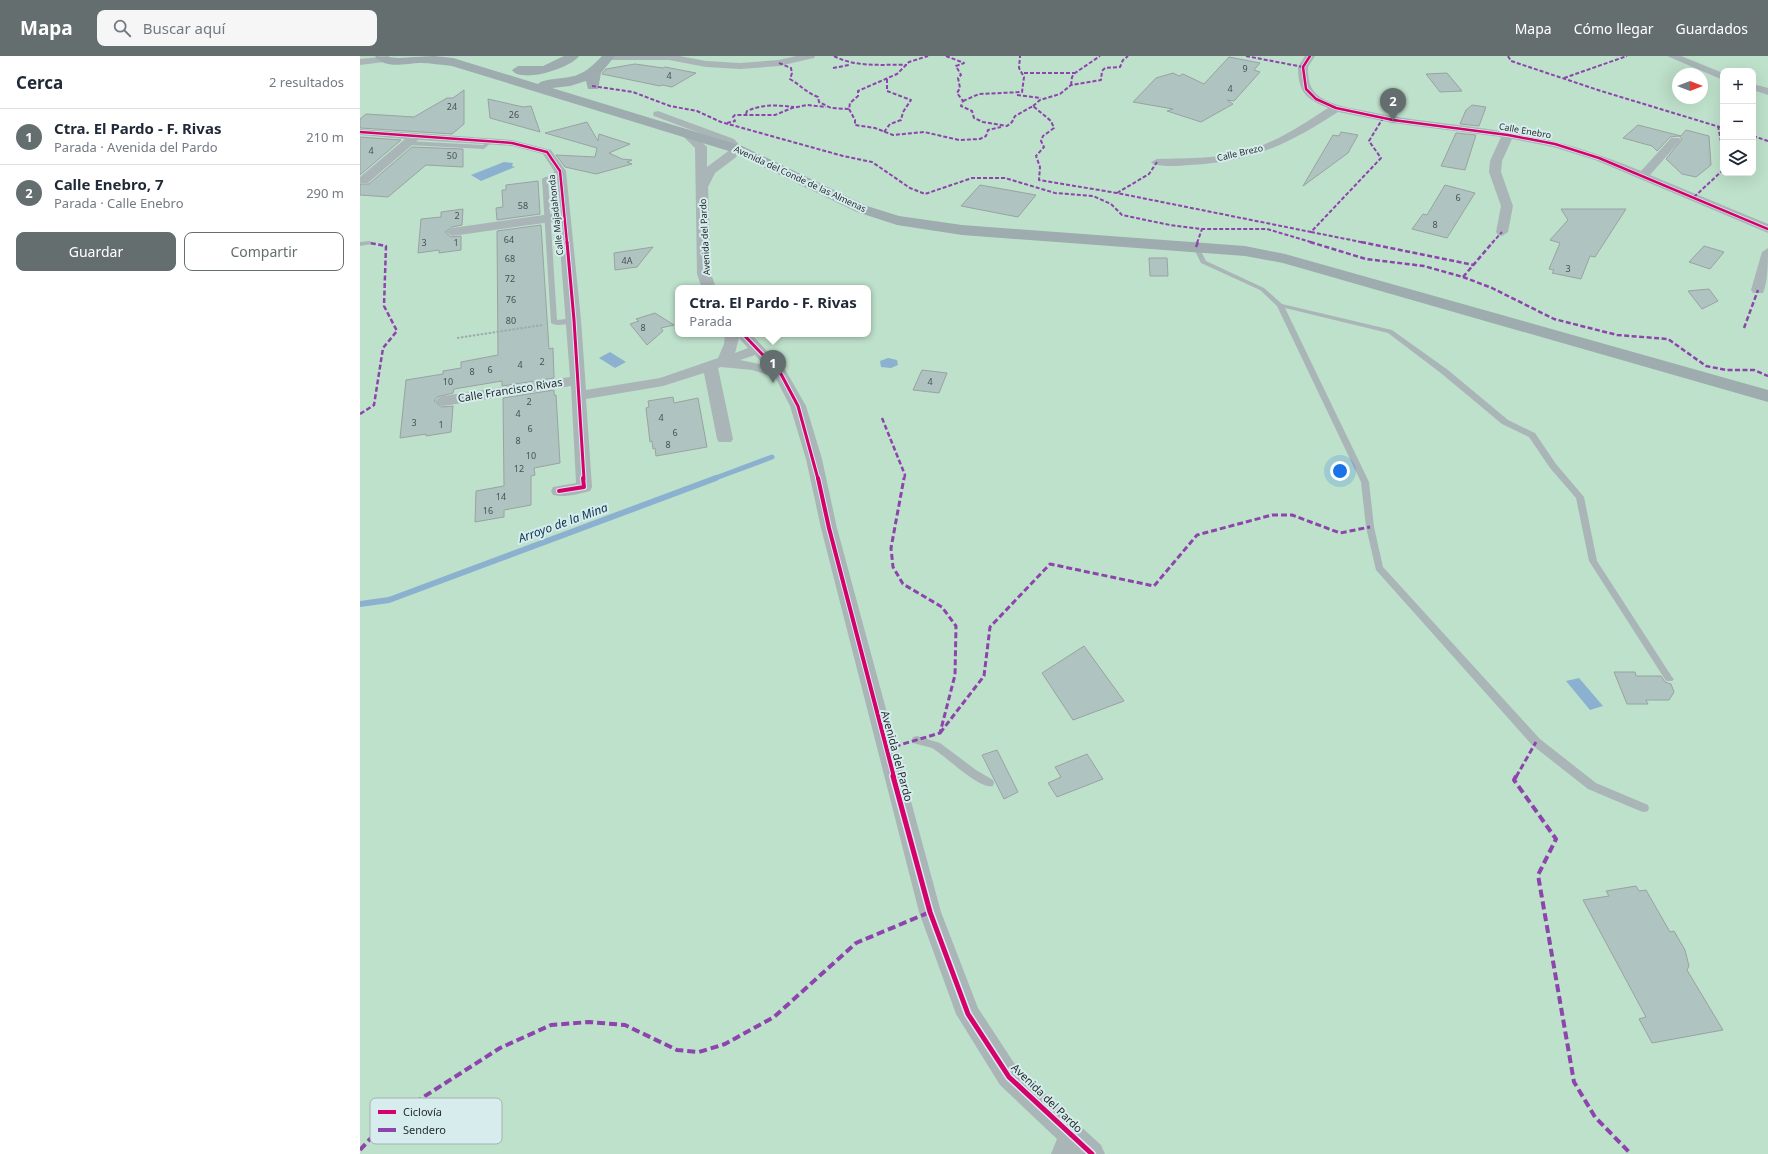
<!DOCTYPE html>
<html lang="es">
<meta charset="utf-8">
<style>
:root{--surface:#fff;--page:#f6f6f7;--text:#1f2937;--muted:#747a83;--line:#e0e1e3;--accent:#656e6e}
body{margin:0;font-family:"Noto Sans",sans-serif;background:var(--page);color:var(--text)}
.controls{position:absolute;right:12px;top:12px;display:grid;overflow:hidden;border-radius:8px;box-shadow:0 4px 16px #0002}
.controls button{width:36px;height:36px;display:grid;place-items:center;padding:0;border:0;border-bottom:1px solid var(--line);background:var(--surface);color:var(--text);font:20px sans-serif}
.compass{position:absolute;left:1312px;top:12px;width:36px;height:36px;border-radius:50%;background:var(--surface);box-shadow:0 4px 16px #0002;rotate:90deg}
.you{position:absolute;left:980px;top:415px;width:14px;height:14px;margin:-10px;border:3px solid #fff;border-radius:50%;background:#1a73e8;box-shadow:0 0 0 6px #1a73e833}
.badge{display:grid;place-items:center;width:26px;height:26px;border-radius:50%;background:var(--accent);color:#fff;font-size:13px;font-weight:700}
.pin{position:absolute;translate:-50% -33px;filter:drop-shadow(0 1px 2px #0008)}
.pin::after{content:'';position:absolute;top:21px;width:14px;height:12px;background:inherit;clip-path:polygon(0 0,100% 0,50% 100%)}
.popup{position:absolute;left:315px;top:229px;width:196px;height:52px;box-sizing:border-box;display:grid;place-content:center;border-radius:8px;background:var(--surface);filter:drop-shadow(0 1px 3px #0005);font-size:13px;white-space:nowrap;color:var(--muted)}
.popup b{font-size:15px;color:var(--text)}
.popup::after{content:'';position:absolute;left:50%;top:100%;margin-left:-8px;border:8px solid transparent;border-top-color:var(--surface)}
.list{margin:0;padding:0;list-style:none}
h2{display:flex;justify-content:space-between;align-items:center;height:52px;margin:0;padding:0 16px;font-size:17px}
h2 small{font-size:13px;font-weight:400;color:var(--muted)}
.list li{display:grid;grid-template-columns:26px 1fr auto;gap:12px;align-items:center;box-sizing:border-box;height:56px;padding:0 16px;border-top:1px solid var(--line)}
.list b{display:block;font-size:15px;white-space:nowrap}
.list p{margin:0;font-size:13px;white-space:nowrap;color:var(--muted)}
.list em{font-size:13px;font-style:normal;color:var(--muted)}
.actions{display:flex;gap:8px;padding:12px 16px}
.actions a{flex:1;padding:9px 0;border:1px solid var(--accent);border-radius:8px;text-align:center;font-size:14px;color:var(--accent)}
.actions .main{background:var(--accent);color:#fff}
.icon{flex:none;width:22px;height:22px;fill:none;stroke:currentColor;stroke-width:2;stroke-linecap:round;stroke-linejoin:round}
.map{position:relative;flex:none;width:1408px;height:1098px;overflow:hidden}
header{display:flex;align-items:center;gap:24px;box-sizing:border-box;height:56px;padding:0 20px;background:var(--accent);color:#fff}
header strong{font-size:19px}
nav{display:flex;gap:22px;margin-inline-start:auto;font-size:14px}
.search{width:280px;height:36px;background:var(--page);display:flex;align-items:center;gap:10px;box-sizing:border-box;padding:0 14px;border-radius:8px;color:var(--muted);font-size:15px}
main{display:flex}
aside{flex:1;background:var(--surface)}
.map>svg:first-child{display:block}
</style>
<header>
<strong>Mapa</strong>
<div class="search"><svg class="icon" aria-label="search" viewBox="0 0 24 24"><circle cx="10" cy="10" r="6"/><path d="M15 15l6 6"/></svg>Buscar aquí</div>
<nav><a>Mapa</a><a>Cómo llegar</a><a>Guardados</a></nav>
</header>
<main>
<aside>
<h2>Cerca<small>2 resultados</small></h2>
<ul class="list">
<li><span class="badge">1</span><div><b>Ctra. El Pardo - F. Rivas</b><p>Parada · Avenida del Pardo</p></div><em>210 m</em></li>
<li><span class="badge">2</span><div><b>Calle Enebro, 7</b><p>Parada · Calle Enebro</p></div><em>290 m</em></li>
</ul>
<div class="actions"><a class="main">Guardar</a><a>Compartir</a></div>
</aside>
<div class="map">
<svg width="1408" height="1098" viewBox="0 0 1408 1098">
<rect width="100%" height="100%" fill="#dce7e8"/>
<path fill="#bee1cb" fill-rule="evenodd" d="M 0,0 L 1408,0 L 1408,1098 L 0,1098 ZM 1363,15 L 1393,15 L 1393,117 L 1363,117 ZM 1318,18 L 1342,18 L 1342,42 L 1318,42 ZM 318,232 L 508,232 L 508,278 L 318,278 Z"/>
<g fill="#8cb1d0">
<path d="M 144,106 L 153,107 L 152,110 L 155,111 L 121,125 L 111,119 Z"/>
<path d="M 250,296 L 266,306 L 255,312 L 239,302 Z"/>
<path d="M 528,302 L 537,304 L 538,309 L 531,312 L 521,311 L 520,305 Z"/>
<path d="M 1219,622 L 1243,650 L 1230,654 L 1206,625 Z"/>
</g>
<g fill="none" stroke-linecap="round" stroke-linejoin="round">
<path stroke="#8cb1d0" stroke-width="5" d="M 353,423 L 412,401"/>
<path stroke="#8cb1d0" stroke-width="6" d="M 0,548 L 29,544 L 356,422"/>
</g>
<g fill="#afc3c0" stroke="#9aa2a2">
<path d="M 869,1 L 900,7 L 894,14 L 900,16 L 874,45 L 867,44 L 873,48 L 841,66 L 807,55 L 813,53 L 773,46 L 796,22 L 813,17 L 819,20 L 823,18 L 844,28 Z"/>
<path d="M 275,8 L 303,12 L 305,11 L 336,17 L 312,31 L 302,29 L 300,30 L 242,18 L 246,13 Z"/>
<path d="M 1087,17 L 1102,35 L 1080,36 L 1066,18 Z"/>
<path d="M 104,34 L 104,68 L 92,78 L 0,72 L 0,63 L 6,58 L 54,61 L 87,42 L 93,42 Z"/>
<path d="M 128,43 L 163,51 L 171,50 L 180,76 L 130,62 Z"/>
<path d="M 1112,49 L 1126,51 L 1119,70 L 1100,68 L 1106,54 Z"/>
<path d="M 227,66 L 238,85 L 239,78 L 270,88 L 249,97 L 262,103 L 272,104 L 267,106 L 272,108 L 236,118 L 205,111 L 196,99 L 235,101 L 237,92 L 185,77 Z"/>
<path d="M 1278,69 L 1321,80 L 1326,74 L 1349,80 L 1351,109 L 1336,121 L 1322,118 L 1306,103 L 1322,83 L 1319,80 L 1310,81 L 1297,95 L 1292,90 L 1263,82 Z"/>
<path d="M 981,76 L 998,79 L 988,97 L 943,130 L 973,79 L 979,80 Z"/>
<path d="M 1096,77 L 1116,79 L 1105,114 L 1081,110 Z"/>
<path d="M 0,81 L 41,84 L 0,119 Z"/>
<path d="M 52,91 L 103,93 L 103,111 L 66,109 L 28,141 L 0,139 L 0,128 L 9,128 Z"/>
<path d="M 178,125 L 180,158 L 137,164 L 136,152 L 143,151 L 142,134 L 146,134 L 146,129 Z"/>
<path d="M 620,129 L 676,139 L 658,161 L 601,150 Z"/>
<path d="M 1085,129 L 1115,137 L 1087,182 L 1052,173 L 1063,158 L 1067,159 Z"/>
<path d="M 103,153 L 102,169 L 92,171 L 85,176 L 91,181 L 101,180 L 101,194 L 79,197 L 79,194 L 58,197 L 61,163 L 81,161 L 81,156 Z"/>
<path d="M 1201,153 L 1266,153 L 1235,201 L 1230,200 L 1221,223 L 1192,217 L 1194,214 L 1189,213 L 1200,187 L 1190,184 L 1208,164 Z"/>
<path d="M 181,169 L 189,293 L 193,292 L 194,322 L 142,330 L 142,325 L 94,333 L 93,337 L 77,341 L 74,345 L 82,351 L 93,350 L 91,376 L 66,380 L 66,378 L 40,382 L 46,324 L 83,318 L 83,315 L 101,312 L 101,306 L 138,299 L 137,175 Z"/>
<path d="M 1344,190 L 1364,196 L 1350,213 L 1329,206 Z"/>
<path d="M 293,191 L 277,211 L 255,214 L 254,197 Z"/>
<path d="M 789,202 L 807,202 L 808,220 L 790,220 Z"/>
<path d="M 1349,233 L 1358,245 L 1342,253 L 1328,235 Z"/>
<path d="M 295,257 L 314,269 L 301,272 L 303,275 L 287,289 L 270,268 L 279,265 L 276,263 Z"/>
<path d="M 562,314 L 587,317 L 579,337 L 553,334 Z"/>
<path d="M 194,334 L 194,339 L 196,339 L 200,407 L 174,412 L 175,419 L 171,420 L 171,449 L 144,454 L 144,461 L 115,466 L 116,435 L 144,430 L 143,342 Z"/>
<path d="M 313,341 L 314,347 L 338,342 L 347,391 L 296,400 L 295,392 L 293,393 L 292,385 L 290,386 L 286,352 L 289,351 L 288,345 Z"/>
<path d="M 724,590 L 764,645 L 713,664 L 682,617 Z"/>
<path d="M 1254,616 L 1275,616 L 1276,620 L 1301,620 L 1305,626 L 1311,628 L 1314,636 L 1309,644 L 1286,644 L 1288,648 L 1267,648 Z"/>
<path d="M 637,694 L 658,736 L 644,743 L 622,699 Z"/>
<path d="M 727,698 L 743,723 L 697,741 L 688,727 L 701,721 L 695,711 Z"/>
<path d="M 1276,830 L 1279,835 L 1286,834 L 1310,876 L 1314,875 L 1325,894 L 1329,910 L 1327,914 L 1363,974 L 1292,987 L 1279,963 L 1286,961 L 1223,844 L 1249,840 L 1246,835 Z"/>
</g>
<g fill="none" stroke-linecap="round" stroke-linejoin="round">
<path stroke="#a1aaac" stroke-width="2" stroke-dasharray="2.5 1.5" stroke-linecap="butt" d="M 97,282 L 182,269"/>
<g fill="#aab5b8" fill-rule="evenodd">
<path d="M 130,83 L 133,85 L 124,93 L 48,89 L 45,87 L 48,85 L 123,89 Z"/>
<path d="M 201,119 L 203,120 L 203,122 L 188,124 L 197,264 L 214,262 L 217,264 C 212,268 196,271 191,267 L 182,123 L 185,121 Z"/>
<path d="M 10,185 L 13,187 L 12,188 L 0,190 L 0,186 Z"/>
<path d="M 836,189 L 839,191 L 846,205 L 904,232 L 922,248 L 1032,274 L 1088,314 L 1148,364 L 1175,377 L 1196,408 L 1224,441 L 1237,505 L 1312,621 L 1314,623 L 1312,625 L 1306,625 L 1229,505 L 1216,442 L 1190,412 L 1169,381 L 1142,368 L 1082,318 L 1028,277 L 925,252 L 1009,426 L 1014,471 L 1023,511 L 1180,683 L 1236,727 L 1288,749 L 1289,752 L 1288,755 L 1284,756 L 1280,755 L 1228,733 L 1172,689 L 1016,514 L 1006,471 L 1001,426 L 917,250 L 900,234 L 841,207 L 833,191 Z"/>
<path d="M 557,680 L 580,687 L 616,714 L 633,724 L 634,727 L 633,730 C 619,734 585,699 572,692 C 566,690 559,689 553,687 L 552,684 L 553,681 Z"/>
</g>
<g fill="#aab5b8" fill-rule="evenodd">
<path d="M 28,0 L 33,3 L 32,5 L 0,9 L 0,3 Z"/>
<path d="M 245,0 L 320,0 L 346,5 L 380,7 L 419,4 L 436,0 L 455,0 L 454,2 L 419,10 L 380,13 L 346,11 L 309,4 L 249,4 L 245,3 Z"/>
<path d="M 945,0 L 955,0 L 948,11 C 948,23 949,33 960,41 C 973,50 991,52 1006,55 C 1052,65 1100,68 1147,76 C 1194,83 1237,97 1281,115 L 1311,82 L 1319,82 L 1321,84 L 1319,86 L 1290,119 L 1408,168 L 1408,177 L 1235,104 L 1193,91 L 1152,83 L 1142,105 L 1141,116 L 1153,150 L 1148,176 L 1142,180 L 1138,179 L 1136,176 L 1141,150 L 1129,116 L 1130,105 L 1141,81 L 1033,67 L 978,56 C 927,89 891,106 830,109 C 818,110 804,111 793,108 L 791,106 L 797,103 C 829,102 864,103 895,92 C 921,83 945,67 968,52 C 946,43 938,36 938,11 Z"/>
<path d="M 1307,0 L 1321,0 L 1363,17 L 1363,24 Z"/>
<path d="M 1393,28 L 1408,32 L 1408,39 L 1393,34 Z"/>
<path d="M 298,55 L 374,83 L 383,93 L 375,102 L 355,117 L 348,131 L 351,218 L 356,232 L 342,232 L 337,218 L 335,92 L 319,76 L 325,73 L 329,74 L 345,89 L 347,91 L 347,111 L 371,93 L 366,87 L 294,60 L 293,58 L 294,56 Z"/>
<path d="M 0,73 L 152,84 L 191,94 L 206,115 L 221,264 L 226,334 L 300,322 L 358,302 L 364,288 L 365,278 L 391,278 L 426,315 L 446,350 L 462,403 L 477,472 L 581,856 L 618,952 L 658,1013 L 741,1089 L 745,1098 L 691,1098 L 697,1083 L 640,1029 L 596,958 L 559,856 L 461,472 L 446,403 L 430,350 L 415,321 L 392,314 L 361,311 L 358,312 L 373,383 L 371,386 L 359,386 L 357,383 L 344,317 L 303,330 L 226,343 L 232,431 L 230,435 C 219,438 204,442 193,439 L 191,435 L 193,431 L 216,427 L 211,330 L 83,350 L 78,348 L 75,345 L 78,342 L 83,340 L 210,321 L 198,165 L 92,180 L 86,176 L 92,172 L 198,157 L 194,115 L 183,98 L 152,90 L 58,84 L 8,127 L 0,127 L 0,121 L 45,83 L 0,79 ZM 379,282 L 388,292 L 375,297 ZM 395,299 L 404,309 L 380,304 Z"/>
<path d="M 1408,192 C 1408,206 1408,225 1403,237 L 1393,237 L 1391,234 L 1402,196 Z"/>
</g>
<g fill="#9eabaf" fill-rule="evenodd">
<path d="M 15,0 L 38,2 L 74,0 L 93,2 L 178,28 C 183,22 208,23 217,19 C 228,15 234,8 242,0 L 255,0 L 241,17 L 238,33 L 228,33 L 226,25 L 210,30 L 192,32 L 382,90 L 507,150 L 539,160 L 602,169 L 885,190 L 925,198 L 1408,334 L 1408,346 L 923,207 L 885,200 L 602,179 L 537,169 L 497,156 L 372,96 L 92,10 C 81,9 71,7 60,7 C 46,7 25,14 15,0 Z"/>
<path d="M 204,0 L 219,0 C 211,12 161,28 152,14 L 158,10 L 183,10 Z"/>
</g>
<g stroke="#8e44ad" stroke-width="2" stroke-dasharray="4 2" stroke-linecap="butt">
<path d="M 474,0 C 497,12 522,8 547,9"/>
<path d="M 586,0 L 604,7 L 596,10 L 601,19 L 598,22 L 600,32 L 597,37 L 603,45 L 601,50 L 612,55 L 614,62 L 623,66 L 647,70 L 652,66 L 655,60 L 673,50 L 691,65 L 694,72 L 683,80 L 681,85 L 684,91 L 676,100 L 680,111 L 679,124 L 757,137 L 951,176 L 1021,102 L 1009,85 L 1023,62"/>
<path d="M 886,0 L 943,11"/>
<path d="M 1148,0 L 1151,5 L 1241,35 L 1363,72"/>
<path d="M 419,7 L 431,12 L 432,17 L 430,23 C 440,29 447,37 458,41 L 459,46 L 471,52 L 489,53 L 490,47 L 498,40 L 498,35 L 537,18 L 549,6 L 568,0"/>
<path d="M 473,12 L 489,9"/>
<path d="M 664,17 L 715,17"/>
<path d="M 1204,22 L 1267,0"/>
<path d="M 711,29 L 712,21 L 715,17 L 740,0"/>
<path d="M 232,30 L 273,36 L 310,50 L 337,55 L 361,66 L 483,100 L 512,106 L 550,132 L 565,138 L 612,122 L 645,122 L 695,137 L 733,140 L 751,148 L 762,159 L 810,169 L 842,173 L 907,173 L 954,187"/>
<path d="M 657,39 L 681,42"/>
<path d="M 603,45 L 619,38 L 662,36 L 664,21 L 659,12 L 660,0"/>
<path d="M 673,50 L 680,44 L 700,38 L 711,29 L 741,24 L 742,15 L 745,12 L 760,11 L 763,4 L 768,0"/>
<path d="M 489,53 L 495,64 L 495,69 L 515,72 L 533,79 L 564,76 L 599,84 L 620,83 L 626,80 L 628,74 L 641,71"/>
<path d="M 386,58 L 387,55 C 402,48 418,49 434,51"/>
<path d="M 367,67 L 375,65 L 373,61 L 375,59 L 415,59 L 432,52 L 447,49 L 466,51"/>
<path d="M 1358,70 L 1363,96"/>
<path d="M 524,76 L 530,68 L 541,64 L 543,56 L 551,44 L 527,35 L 527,22"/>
<path d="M 1393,80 L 1408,85"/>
<path d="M 757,137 L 789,118 L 797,106"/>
<path d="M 1334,141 L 1363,114"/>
<path d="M 951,176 L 1006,187"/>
<path d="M 837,187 L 842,173"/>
<path d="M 1132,187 L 1142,176"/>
</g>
<g stroke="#8e44ad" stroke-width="2.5" stroke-dasharray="5 2.5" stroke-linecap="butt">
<path d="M 950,186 L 1006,203 L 1064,210 L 1103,221 L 1132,232 L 1194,263 L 1257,279 L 1308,283 L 1346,310 L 1366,314 L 1394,314 L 1408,320"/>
<path d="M 1001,186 L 1114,209"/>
<path d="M 836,191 L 838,186"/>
<path d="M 1103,221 L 1133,186"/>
<path d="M 1384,272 L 1398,234"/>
<path d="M 0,358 L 14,349 L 23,292 L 37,275 L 24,250 L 26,190 L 10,187"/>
<path d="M 522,362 L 545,419 L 544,423"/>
</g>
<g stroke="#8e44ad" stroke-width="3" stroke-dasharray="6 3" stroke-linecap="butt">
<path d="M 580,677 L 624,620 L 630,571 L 690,508 L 794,530 L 837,479 L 912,459 L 932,459 L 980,477 L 1010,471"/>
<path d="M 526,693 L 580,677 L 595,619 L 596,570 L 582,551 L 543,528 L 533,511 L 531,492 L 544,422"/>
<path d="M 1156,721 L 1176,686"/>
</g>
<g stroke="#8e44ad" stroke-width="4" stroke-dasharray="8 4" stroke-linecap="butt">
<path d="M 1156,720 L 1154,724 L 1196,783 L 1178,819 L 1214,1026 L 1235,1061 L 1271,1098"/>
<path d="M 0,1094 L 10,1083 L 51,1049 L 140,992 L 191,969 L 229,966 L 265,969 L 317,994 L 339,996 L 365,988 L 414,961 L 496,887 L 570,856"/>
</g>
<g stroke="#d7eced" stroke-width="4">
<g id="cycleway-far3">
<path d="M 950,0 L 943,11 L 946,33 L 956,43 L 976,52 L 1033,64 L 1148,79 L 1195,88 L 1239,102 L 1408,173"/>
<path d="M 0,76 L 152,87 L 187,96 L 200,115 L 207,187"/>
</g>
</g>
<g stroke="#d7eced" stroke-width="5">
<g id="cycleway-far2">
<path d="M 207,186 L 214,264 L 224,423"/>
<path d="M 383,278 L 421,318 L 438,350 L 458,423"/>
</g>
</g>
<g stroke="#d7eced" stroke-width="6">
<g id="cycleway-far1">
<path d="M 458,422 L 469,472 L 534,721"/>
<path d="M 199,435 L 224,431 L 223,422"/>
</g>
</g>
<g stroke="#d7eced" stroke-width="8">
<path id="cycleway" d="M 533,720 L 570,856 L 608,958 L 649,1021 L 732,1098"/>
</g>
<use href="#cycleway-far3" stroke="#d6006c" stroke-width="2.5"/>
<use href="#cycleway-far2" stroke="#d6006c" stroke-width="3"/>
<use href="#cycleway-far1" stroke="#d6006c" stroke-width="4"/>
<use href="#cycleway" stroke="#d6006c" stroke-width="5"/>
</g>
<g text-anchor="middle" stroke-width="4" stroke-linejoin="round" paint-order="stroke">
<g font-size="9" fill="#485252">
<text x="885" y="16">9</text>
<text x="309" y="23">4</text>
<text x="870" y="36">4</text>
<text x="92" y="54">24</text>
<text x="154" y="62">26</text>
<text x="11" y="98">4</text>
<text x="92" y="103">50</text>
<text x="1098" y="145">6</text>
<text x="163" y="153">58</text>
<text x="97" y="163">2</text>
<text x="1075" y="172">8</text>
<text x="149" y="187">64</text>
<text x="64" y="190">3</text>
<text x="96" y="190">1</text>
<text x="150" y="206">68</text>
<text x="267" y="208">4A</text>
<text x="1208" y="216">3</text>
<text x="150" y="226">72</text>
<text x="151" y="247">76</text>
<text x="151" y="268">80</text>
<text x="283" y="275">8</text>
<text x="182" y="309">2</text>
<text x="160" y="312">4</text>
<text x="130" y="317">6</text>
<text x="112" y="319">8</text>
<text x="88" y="329">10</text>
<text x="570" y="329">4</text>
<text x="169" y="349">2</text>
<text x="158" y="361">4</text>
<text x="301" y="365">4</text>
<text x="54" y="370">3</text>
<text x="81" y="372">1</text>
<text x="170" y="376">6</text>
<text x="315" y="380">6</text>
<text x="158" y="388">8</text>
<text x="308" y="392">8</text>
<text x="171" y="403">10</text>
<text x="159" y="416">12</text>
<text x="141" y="444">14</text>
<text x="128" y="458">16</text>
</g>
<g font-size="9" fill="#252d2d" stroke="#d7eced">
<text transform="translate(1165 75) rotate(10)" y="3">Calle Enebro</text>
<text transform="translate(880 97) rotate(-13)" y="3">Calle Brezo</text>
<text transform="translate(440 123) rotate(25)" y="3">Avenida del Conde de las Almenas</text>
<text transform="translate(196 159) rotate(-96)" y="3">Calle Majadahonda</text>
<text transform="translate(345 181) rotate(-93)" y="3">Avenida del Pardo</text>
</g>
<g font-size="11" fill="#252d2d" stroke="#d7eced">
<text transform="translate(150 334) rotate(-9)" y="4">Calle Francisco Rivas</text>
<text transform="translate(537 700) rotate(75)" y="4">Avenida del Pardo</text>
<text transform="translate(687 1042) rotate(44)" y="4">Avenida del Pardo</text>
</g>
<g font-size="12" font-style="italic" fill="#0c3351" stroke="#d7eced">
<text transform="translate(203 467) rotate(-20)" y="4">Arroyo de la Mina</text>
</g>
</g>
<rect x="10" y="1042" width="132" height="46" rx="6" fill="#d7eced" stroke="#a2b3b3" stroke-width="1"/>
<rect x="18" y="1054" width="18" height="4" fill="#d6006c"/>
<rect x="18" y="1072" width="18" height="4" fill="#8e44ad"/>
<g font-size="11" fill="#252d2d">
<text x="43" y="1060">Ciclovía</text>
<text x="43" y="1078">Sendero</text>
</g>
</svg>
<div class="controls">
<button>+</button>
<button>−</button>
<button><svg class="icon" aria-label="layers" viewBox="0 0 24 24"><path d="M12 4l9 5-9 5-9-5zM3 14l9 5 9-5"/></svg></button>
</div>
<svg class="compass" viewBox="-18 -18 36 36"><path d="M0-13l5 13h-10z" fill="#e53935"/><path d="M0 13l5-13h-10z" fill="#747a83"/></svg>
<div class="you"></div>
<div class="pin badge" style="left:413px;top:327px">1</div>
<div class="popup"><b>Ctra. El Pardo - F. Rivas</b>Parada</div>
<div class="pin badge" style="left:1033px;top:65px">2</div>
</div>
</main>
